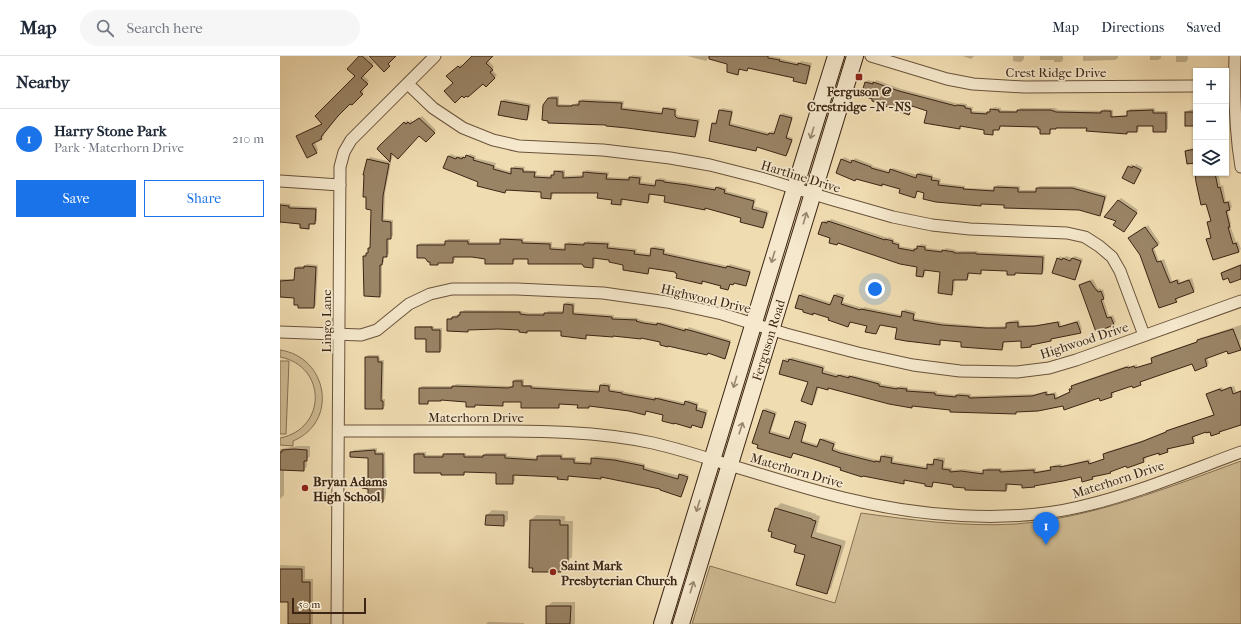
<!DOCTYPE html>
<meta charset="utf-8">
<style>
:root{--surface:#fff;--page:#f6f6f7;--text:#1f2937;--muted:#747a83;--line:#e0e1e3;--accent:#1a73e8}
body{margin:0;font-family:"IM FELL French Canon",serif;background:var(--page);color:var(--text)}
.controls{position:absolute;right:12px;top:12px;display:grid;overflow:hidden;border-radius:0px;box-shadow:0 1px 3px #0004}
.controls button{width:36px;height:36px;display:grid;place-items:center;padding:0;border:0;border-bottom:1px solid var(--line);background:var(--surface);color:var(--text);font:20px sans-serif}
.scale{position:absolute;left:12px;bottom:10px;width:74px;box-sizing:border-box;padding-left:4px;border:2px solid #3c2514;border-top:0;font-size:11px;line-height:14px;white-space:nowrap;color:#3c2514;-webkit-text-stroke:3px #f5e8cc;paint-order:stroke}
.you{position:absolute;left:595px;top:233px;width:14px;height:14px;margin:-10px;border:3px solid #fff;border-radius:50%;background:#1a73e8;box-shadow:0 0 0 6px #1a73e833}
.badge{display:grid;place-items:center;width:26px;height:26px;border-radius:50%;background:var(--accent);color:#fff;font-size:13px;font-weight:700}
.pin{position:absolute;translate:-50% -33px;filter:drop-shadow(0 1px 2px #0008)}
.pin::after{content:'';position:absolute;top:21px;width:14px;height:12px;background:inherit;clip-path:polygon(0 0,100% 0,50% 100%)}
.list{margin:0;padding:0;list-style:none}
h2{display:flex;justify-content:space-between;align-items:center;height:52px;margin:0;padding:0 16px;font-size:17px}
h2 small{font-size:13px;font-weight:400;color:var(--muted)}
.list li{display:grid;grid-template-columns:26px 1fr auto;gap:12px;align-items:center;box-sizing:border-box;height:60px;padding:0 16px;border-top:1px solid var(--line)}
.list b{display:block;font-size:15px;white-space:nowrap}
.list p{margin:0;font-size:13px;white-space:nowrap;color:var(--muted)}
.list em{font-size:13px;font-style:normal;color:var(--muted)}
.actions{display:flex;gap:8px;padding:12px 16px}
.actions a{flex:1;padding:9px 0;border:1px solid var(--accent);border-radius:0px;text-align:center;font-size:14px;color:var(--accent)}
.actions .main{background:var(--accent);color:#fff}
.icon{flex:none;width:22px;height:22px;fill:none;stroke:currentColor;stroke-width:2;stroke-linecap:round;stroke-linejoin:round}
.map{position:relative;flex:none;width:961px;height:568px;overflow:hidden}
header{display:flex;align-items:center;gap:24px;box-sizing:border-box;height:56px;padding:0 20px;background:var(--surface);border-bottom:1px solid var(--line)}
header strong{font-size:19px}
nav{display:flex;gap:22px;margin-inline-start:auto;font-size:14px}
.search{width:280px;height:36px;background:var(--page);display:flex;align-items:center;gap:10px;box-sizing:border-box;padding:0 14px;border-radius:22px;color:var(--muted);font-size:15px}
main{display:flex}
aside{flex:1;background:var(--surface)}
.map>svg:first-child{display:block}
</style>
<header>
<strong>Map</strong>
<div class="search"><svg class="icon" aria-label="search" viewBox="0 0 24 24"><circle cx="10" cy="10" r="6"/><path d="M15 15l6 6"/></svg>Search here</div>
<nav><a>Map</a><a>Directions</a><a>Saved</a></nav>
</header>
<main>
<aside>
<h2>Nearby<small></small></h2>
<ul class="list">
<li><span class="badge">1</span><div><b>Harry Stone Park</b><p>Park · Materhorn Drive</p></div><em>210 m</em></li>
</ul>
<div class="actions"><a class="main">Save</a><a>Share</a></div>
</aside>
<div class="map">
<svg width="961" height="568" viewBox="0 0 961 568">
<rect width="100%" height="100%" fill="#f0dcb1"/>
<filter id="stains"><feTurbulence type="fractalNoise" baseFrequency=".005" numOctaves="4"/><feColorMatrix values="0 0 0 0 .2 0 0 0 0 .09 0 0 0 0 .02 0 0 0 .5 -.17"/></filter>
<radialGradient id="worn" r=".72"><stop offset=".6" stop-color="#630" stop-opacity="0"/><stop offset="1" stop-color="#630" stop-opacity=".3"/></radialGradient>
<g fill="#d1bd96" stroke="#867155">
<path d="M 0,294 C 48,301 59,366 13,385 L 13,390 L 0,389 L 0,382 C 47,373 47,310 0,301 Z"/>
<path d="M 0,305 L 9,305 L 6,378 L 0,378 Z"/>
<path d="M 961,405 L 961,568 L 412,568 L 430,510 L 555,547 L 581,457 C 632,464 684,471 736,468 C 813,462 889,431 961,405 Z"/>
</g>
<g fill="#0003">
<path d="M 80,0 L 87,0 L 94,7 L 83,19 L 89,25 L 82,33 L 84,35 L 72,48 L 70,47 L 43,77 L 44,80 L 35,86 L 38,94 L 36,96 L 17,80 L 43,67 L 76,20 Z"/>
<path d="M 192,0 L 212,0 L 208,4 L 214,11 L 212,14 L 217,19 L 206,30 L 203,26 L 174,27 L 168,20 L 181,8 L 183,11 Z"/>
<path d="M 407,0 L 490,0 L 501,2 L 501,3 L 519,7 L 521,5 L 532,7 L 528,24 L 526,27 L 515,22 L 469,12 L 467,14 L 461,12 L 458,18 L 448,7 L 428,2 L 426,5 Z"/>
<path d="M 683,0 L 694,0 L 691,3 Z"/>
<path d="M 722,0 L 744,0 L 744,3 L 741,6 L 733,5 L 733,0 Z"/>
<path d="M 760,0 L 783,0 L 783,4 L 781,6 L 774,6 L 774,4 L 760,4 Z"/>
<path d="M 803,0 L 838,0 L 838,2 L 835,4 L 803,5 Z"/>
<path d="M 862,0 L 881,0 L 881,2 L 878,4 L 870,4 L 870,0 Z"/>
<path d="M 896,0 L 908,0 L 908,3 L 906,6 L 896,6 Z"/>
<path d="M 588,24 L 595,26 L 596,24 L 621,33 L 679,48 L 680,47 L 687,48 L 687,50 L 693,51 L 692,55 L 709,56 L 714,51 L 721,52 L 721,54 L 738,55 L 740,52 L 774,52 L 779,54 L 822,55 L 824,53 L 833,54 L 833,60 L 848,59 L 848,55 L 850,53 L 875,52 L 875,55 L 888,55 L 888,73 L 885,75 L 874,69 L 859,69 L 859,73 L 857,75 L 848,75 L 847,77 L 808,71 L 772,72 L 771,75 L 769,77 L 759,70 L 721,69 L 721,71 L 719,73 L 715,73 L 713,78 L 705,73 L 682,69 L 680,72 L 649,54 L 633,50 L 629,57 L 586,26 Z"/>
<path d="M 271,40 L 279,40 L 279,48 L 294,49 L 296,47 L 300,47 L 302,43 L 344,45 L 343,51 L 383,56 L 386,51 L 397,52 L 396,58 L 399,60 L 420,63 L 417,78 L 415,80 L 327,68 L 269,66 L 269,43 Z"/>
<path d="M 224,43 L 251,48 L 249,60 L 247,63 L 222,46 Z"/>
<path d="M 442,52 L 453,54 L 451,67 L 490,77 L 492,75 L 495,76 L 500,59 L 503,57 L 513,60 L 507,80 L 513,82 L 508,97 L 506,99 L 478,90 L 475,94 L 433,67 L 436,65 L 438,65 L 440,54 Z"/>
<path d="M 915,53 L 916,53 L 916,75 L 913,75 L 913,69 L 906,56 L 909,54 Z"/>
<path d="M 142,60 L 156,74 L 146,85 L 139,78 L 113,97 L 112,103 L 110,105 L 98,93 L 127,64 L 129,66 L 131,64 L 133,66 Z"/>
<path d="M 916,92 L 916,114 L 915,106 L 906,95 L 908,93 Z"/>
<path d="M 171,98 L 178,101 L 180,100 L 185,101 L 190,98 L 196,100 L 195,102 L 216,107 L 215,111 L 232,116 L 232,113 L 235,110 L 245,111 L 244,114 L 257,115 L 256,119 L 272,120 L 277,114 L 285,114 L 285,120 L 304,119 L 304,117 L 306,114 L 316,115 L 329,116 L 328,121 L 350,122 L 352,119 L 362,120 L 361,126 L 377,128 L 377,124 L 379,122 L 386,123 L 386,124 L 409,127 L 436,132 L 439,130 L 447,132 L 446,135 L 476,143 L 474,150 L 489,155 L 485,169 L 482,171 L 462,162 L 426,152 L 424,153 L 386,139 L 371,137 L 370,144 L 368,146 L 343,142 L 343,146 L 340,148 L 333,143 L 319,136 L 273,136 L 273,139 L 270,142 L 262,135 L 227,134 L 225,136 L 200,126 L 169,100 Z"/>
<path d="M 90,101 L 111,106 L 105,137 L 104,163 L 113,164 L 113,180 L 109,182 L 109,198 L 104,200 L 104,206 L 102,208 L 102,237 L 99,240 L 84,200 L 89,196 L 89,192 L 91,190 L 92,153 L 88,104 Z"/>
<path d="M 564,101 L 573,105 L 575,102 L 593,109 L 592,110 L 610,115 L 613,112 L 637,119 L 640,116 L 653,119 L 653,121 L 661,123 L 660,127 L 685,130 L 685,132 L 715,133 L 717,129 L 740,130 L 740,134 L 757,134 L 759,130 L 794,130 L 827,139 L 822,157 L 819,159 L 799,153 L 702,147 L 700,149 L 638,134 L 634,141 L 621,132 L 604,127 L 601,129 L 562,104 Z"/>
<path d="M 851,108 L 855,110 L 856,108 L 863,112 L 854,127 L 843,121 Z"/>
<path d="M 916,117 L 938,117 L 941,130 L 943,129 L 946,146 L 950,144 L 952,151 L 948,154 L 951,168 L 950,169 L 956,186 L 958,185 L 961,193 L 959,195 L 928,183 L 932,180 L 928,167 L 931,164 Z"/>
<path d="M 841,142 L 858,154 L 846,173 L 837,164 L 825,161 Z"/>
<path d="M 0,147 L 11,148 L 10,150 L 37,151 L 37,165 L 35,167 L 30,167 L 30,169 L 28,172 L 21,167 L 1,166 L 0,170 Z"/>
<path d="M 551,163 L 608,182 L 609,181 L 614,183 L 614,185 L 620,187 L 619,190 L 635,193 L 641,188 L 647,189 L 646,192 L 664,194 L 666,192 L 676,194 L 676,195 L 698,195 L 698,196 L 765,199 L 764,215 L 762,217 L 736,216 L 734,218 L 728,214 L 703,213 L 700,217 L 690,216 L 689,221 L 687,223 L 675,223 L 674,235 L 671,237 L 661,216 L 646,213 L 645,218 L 643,220 L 638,210 L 552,182 L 543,167 L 545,164 L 549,165 Z"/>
<path d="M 868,169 L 880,187 L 874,191 L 879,205 L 884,203 L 892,225 L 899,223 L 900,226 L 912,222 L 915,233 L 913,236 L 897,241 L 898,243 L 896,245 L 849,182 Z"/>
<path d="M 223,182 L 244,182 L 243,185 L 272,186 L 272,191 L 286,192 L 286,188 L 289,186 L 305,187 L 307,185 L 330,186 L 329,190 L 357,193 L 356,196 L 371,198 L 372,193 L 374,190 L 385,192 L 385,196 L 448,210 L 450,208 L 471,214 L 467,227 L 465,229 L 455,226 L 451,227 L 447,233 L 442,229 L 424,225 L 421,227 L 397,215 L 370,211 L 368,217 L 330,203 L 315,201 L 315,209 L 312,211 L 303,207 L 249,202 L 235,202 L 235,205 L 232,207 L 192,200 L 175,200 L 175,204 L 172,206 L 159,206 L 157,208 L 151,205 L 138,190 L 140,187 L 166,187 L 166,185 L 168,183 L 190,183 L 190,186 L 221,186 Z"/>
<path d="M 780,200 L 784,202 L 786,200 L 792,202 L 795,200 L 803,203 L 797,220 L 794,223 L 778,203 Z"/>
<path d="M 27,208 L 38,209 L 36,249 L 34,251 L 19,248 L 15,241 L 0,240 L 0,223 L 15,223 L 16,212 L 18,210 L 25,210 Z"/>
<path d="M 961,208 L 961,222 L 949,221 L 942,217 L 944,215 Z"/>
<path d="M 813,223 L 818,233 L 820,232 L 821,234 L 823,233 L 825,240 L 823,242 L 829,260 L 833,259 L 836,266 L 833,269 L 816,274 L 800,229 L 803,227 Z"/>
<path d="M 522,237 L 552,247 L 555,239 L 557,237 L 565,239 L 563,246 L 583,252 L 584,251 L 622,259 L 625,253 L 636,256 L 634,262 L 665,267 L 709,271 L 727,270 L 727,267 L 729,265 L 739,264 L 740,269 L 758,269 L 780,265 L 781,270 L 799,264 L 802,273 L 800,276 L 773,282 L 771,284 L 754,288 L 751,290 L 742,284 L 724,285 L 724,290 L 722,293 L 682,285 L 662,283 L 659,288 L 619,271 L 601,268 L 596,277 L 588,269 L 571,265 L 568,270 L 550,261 L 534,256 L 532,258 L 516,251 L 519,240 Z"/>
<path d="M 287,246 L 295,247 L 294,256 L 334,259 L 334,261 L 358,262 L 358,263 L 365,265 L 379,267 L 380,266 L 407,273 L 409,271 L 418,274 L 451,284 L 447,299 L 444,301 L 361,281 L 334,279 L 308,279 L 305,282 L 282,274 L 218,272 L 190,273 L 188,275 L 168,263 L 176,259 L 179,259 L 184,254 L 242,255 L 242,256 L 250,257 L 266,257 L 268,255 L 284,255 L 285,248 Z"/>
<path d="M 961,269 L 961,283 L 960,284 L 961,292 L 947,294 L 927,301 L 929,307 L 927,309 L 913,307 L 862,325 L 860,328 L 853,329 L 833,335 L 834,338 L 832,340 L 784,349 L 738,355 L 736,357 L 671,353 L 549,332 L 547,333 L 539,331 L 534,346 L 532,348 L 529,326 L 504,305 L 506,302 L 510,303 L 512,301 L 545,310 L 544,314 L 559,319 L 561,318 L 571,320 L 572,319 L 601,326 L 601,328 L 619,331 L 620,330 L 628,331 L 628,333 L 657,335 L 657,337 L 677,339 L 679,337 L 691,338 L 691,340 L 755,338 L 768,335 L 768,338 L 776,336 L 777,341 L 791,335 L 794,328 L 849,309 L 850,311 L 857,308 L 857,311 L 873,306 L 872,303 L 874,300 L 918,285 L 920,282 L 930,279 Z"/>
<path d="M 138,270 L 154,270 L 154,272 L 162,272 L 162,292 L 160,295 L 136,272 Z"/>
<path d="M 88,299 L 99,299 L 100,304 L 104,304 L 103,343 L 105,343 L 105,350 L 103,352 L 86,301 Z"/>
<path d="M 236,323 L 244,323 L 244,329 L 253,329 L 253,330 L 320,334 L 321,330 L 323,327 L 331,328 L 330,333 L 344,335 L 344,336 L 377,342 L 379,341 L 406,347 L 408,344 L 419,347 L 417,351 L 428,354 L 424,369 L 422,371 L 414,368 L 411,371 L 384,359 L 367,355 L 365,358 L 349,354 L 310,349 L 308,351 L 299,348 L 281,347 L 278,351 L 242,345 L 225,345 L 222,349 L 196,348 L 195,350 L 187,345 L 162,343 L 161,344 L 150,344 L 148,347 L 140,332 L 142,330 L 174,330 L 176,328 L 231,330 L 234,329 L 234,325 Z"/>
<path d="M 954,330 L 956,336 L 961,334 L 961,368 L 927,375 L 914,379 L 915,384 L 913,386 L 890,392 L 888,395 L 879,396 L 865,400 L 866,403 L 863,405 L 847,409 L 815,420 L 812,422 L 801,420 L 743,428 L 728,428 L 728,432 L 726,434 L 686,431 L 654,426 L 652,430 L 646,427 L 626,424 L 623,427 L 562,411 L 514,396 L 511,401 L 478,391 L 483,355 L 486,352 L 497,356 L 491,375 L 511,381 L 515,366 L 518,364 L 527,366 L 522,384 L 539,389 L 543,382 L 556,386 L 554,392 L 562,395 L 597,404 L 601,403 L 604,398 L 614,400 L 613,405 L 648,411 L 651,407 L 654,407 L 655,404 L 657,401 L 665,402 L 664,411 L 672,412 L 672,414 L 684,413 L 704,416 L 707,412 L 722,412 L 722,414 L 756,412 L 756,415 L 772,413 L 774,409 L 782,408 L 782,410 L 810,403 L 811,407 L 825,402 L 824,398 L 826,396 L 864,384 L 887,375 L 890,373 L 935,358 L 927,338 L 930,336 L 942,331 L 943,333 Z"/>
<path d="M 18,390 L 30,390 L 30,400 L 27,403 L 27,410 L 24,414 L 4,413 L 4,439 L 0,443 L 0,393 Z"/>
<path d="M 97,392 L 97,396 L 105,396 L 106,436 L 105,443 L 103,445 L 89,432 L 83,432 L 83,424 L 85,422 L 89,422 L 89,401 L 71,396 L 74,394 Z"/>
<path d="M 137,396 L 146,396 L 146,399 L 163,399 L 166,397 L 186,397 L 186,399 L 204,399 L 206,397 L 227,397 L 227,400 L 258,402 L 261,398 L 283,398 L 283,401 L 296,401 L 296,405 L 312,406 L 312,403 L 315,400 L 337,402 L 365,408 L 365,411 L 408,422 L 403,437 L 400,439 L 381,433 L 322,420 L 321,422 L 290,419 L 287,423 L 279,420 L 235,418 L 235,425 L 232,427 L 217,416 L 186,416 L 184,418 L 162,416 L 135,399 Z"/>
<path d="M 402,417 L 409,419 L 409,420 L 401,418 Z"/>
<path d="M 501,447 L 536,458 L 536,459 L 540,460 L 536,476 L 566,485 L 551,532 L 546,537 L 526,498 L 517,488 L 496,452 Z"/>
<path d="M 212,454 L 228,455 L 228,464 L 223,469 L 207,459 Z"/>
<path d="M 256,459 L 285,460 L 285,465 L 293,465 L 292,501 L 286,506 L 286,510 L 281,515 L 251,464 Z"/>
<path d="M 0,509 L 25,510 L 25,523 L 33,523 L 33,568 L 8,568 L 9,545 L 0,545 Z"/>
<path d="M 272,546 L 295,546 L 295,568 L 267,568 L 267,551 Z"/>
<path d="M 208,566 L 244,567 L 244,568 L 206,568 Z"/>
</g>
<g fill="#9a8466" stroke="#3c2514">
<path d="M 79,0 L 82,0 L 93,10 L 81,22 L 88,28 L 80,36 L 83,38 L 72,49 L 70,48 L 58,60 L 41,81 L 42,83 L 32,88 L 37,97 L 27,102 L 16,80 L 42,68 L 35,60 L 75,20 L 67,13 Z"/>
<path d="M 89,0 L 116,0 L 108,8 L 110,10 L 104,16 Z"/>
<path d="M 192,0 L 213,0 L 206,7 L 213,14 L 210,16 L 215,22 L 206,31 L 203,28 L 188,41 L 186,40 L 184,42 L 182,40 L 175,47 L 164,35 L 173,27 L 166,20 L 178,10 L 180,12 Z"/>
<path d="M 429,0 L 488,0 L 488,2 L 500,4 L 499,5 L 518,9 L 518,7 L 530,10 L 526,28 L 513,25 L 514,22 L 468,12 L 467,15 L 459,13 L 458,19 L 447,16 L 447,8 L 429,3 Z"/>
<path d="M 585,26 L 593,28 L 593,26 L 619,35 L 676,50 L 677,49 L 685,50 L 685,52 L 691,53 L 691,57 L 707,58 L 707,56 L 710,56 L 710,53 L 719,54 L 719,56 L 737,56 L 737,54 L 771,54 L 776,56 L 821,57 L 821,55 L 831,55 L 831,61 L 847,60 L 847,55 L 873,54 L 873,57 L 886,57 L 886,76 L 873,76 L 873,70 L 857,70 L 857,76 L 847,76 L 847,78 L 806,75 L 807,72 L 776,72 L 776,73 L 770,73 L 770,78 L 760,78 L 760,73 L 758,73 L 758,71 L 720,70 L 719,74 L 713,74 L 713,79 L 704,78 L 704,74 L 680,70 L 680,73 L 644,67 L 647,55 L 632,50 L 629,59 L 592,45 L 592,43 L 581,39 Z"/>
<path d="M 268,42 L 277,42 L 277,50 L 292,50 L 292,49 L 299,49 L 299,45 L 319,46 L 342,47 L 341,53 L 382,58 L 383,52 L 395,54 L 395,60 L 397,62 L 418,65 L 415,81 L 347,72 L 326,70 L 326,69 L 268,67 L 268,65 L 262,64 L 263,49 Z"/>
<path d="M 221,45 L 249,50 L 247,64 L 240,63 L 218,59 Z"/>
<path d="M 439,54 L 452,56 L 449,69 L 488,79 L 489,77 L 494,78 L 500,59 L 512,62 L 506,82 L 512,84 L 506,100 L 477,91 L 476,95 L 429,85 L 432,67 L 436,68 Z"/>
<rect x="905" y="56" width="11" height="14"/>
<path d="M 139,62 L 155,77 L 146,86 L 139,80 L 118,103 L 111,97 L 110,106 L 97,93 L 99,90 L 124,66 L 126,68 L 128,66 L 130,68 Z"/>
<path d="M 916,93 L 916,107 L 907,108 L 905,95 Z"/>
<path d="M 186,99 L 194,102 L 193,104 L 214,110 L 213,113 L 231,118 L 231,112 L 243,113 L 243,116 L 255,116 L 254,121 L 271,122 L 271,119 L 274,119 L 274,115 L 283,116 L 283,122 L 303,121 L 303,116 L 313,117 L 327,118 L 326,123 L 349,124 L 349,121 L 360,122 L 359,128 L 375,130 L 376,124 L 384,125 L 384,126 L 407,129 L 435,134 L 436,131 L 445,134 L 444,137 L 474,145 L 472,153 L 487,157 L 483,172 L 460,166 L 461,162 L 425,152 L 425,154 L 384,146 L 385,140 L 369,138 L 368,147 L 341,143 L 341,149 L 331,148 L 332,144 L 317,142 L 318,137 L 271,137 L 271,143 L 261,142 L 261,136 L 226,134 L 225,137 L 197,130 L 198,126 L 163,112 L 168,100 L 176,103 L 177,101 L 182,103 L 183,101 L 185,102 Z"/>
<path d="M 87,103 L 109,108 L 103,140 L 102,165 L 111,166 L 111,183 L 107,183 L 107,201 L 103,201 L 102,209 L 100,209 L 100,241 L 84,240 L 83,200 L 86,200 L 86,197 L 88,197 L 88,192 L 90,192 L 91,154 L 86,153 L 86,141 L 83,141 L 84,119 L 83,119 Z"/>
<path d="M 561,103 L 571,107 L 572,104 L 591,111 L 591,112 L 609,117 L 610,113 L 636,122 L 637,118 L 652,121 L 651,124 L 659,125 L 658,129 L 684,132 L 683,133 L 714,135 L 714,131 L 738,132 L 738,136 L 756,136 L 756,132 L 792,132 L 825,141 L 820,160 L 799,154 L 724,152 L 724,149 L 701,148 L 701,150 L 656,146 L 643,143 L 644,137 L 637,135 L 635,142 L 619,137 L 620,133 L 602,128 L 602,130 L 576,123 L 575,125 L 556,117 Z"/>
<path d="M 848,110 L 852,112 L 853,110 L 861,114 L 854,128 L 842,122 Z"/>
<path d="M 915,117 L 935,117 L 938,132 L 940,131 L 944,147 L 948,146 L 950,154 L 946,155 L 950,171 L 948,171 L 953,188 L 956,187 L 959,196 L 933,204 L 926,183 L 931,182 L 927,166 L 931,165 L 926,148 L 921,149 L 916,126 Z"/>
<path d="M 838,144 L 857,157 L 844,176 L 833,169 L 836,165 L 824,161 Z"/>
<path d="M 0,149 L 9,150 L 9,152 L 36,153 L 35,168 L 29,168 L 29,173 L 20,172 L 20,168 L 0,166 Z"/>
<path d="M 548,165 L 605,184 L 605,183 L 613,185 L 612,187 L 619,189 L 618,192 L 634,195 L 634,193 L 637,193 L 637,190 L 645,191 L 645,194 L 662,196 L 662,194 L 674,196 L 674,197 L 696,197 L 696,198 L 763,201 L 762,218 L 735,217 L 735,219 L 727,219 L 727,215 L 701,214 L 701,218 L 688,217 L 687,224 L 673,224 L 672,239 L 658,237 L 660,216 L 644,214 L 643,221 L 636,220 L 637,211 L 620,208 L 558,187 L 557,189 L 549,187 L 550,182 L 538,178 L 542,166 L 547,167 Z"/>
<path d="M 865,171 L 878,189 L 872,193 L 877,206 L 881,205 L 890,227 L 897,224 L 898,228 L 909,224 L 914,236 L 895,243 L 897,246 L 879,252 L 860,199 L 848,182 Z"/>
<path d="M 220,183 L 242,184 L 242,187 L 270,188 L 270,193 L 285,194 L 285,188 L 304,189 L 304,187 L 328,188 L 327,192 L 355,195 L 354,198 L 370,200 L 371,192 L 384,194 L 383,198 L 446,212 L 447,210 L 470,216 L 466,230 L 454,227 L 453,229 L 450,228 L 448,234 L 440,232 L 441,230 L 422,225 L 422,228 L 396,222 L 397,218 L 395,217 L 395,216 L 369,212 L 368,218 L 343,214 L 343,209 L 329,206 L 329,204 L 313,202 L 313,212 L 304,211 L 302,208 L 248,208 L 248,203 L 233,203 L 233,208 L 205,208 L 205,203 L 192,201 L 173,201 L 173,207 L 158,207 L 158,209 L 150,209 L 150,206 L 148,206 L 145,202 L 137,202 L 137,189 L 165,189 L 165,185 L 188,185 L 188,188 L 220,188 Z"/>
<path d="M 777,202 L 782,204 L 783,202 L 790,205 L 792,202 L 801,205 L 795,224 L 772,217 Z"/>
<path d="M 961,209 L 961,223 L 950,227 L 948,222 L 943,224 L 941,217 Z"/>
<path d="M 24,210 L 36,211 L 34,252 L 18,252 L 18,249 L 14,249 L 14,242 L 0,241 L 0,225 L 14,224 L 15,212 L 24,212 Z"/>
<path d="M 810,225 L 816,234 L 817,234 L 818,236 L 821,235 L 824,243 L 821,244 L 827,262 L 831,261 L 834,269 L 816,276 L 799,229 Z"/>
<path d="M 519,239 L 550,249 L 554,239 L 563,242 L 561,248 L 580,254 L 581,253 L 621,261 L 622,255 L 634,258 L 633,264 L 662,269 L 706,272 L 726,272 L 726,267 L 738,266 L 738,271 L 755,270 L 778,266 L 779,271 L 797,266 L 801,277 L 771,283 L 771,285 L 751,289 L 751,291 L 741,292 L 741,285 L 723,286 L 722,294 L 681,291 L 681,286 L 660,284 L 660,289 L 626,285 L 615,283 L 617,272 L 600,269 L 596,278 L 585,276 L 587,270 L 570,266 L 568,271 L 548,264 L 549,262 L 533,257 L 533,259 L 523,256 L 523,254 L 515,252 Z"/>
<path d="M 284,248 L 293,249 L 293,258 L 332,261 L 332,263 L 357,264 L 356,265 L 363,267 L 377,269 L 377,267 L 405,275 L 405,273 L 416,276 L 450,286 L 445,303 L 428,297 L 427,299 L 388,290 L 388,291 L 380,289 L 380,286 L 361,282 L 361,283 L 333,280 L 333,281 L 306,279 L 306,283 L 281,280 L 281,275 L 247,275 L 247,277 L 239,276 L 239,274 L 218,273 L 188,274 L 188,276 L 167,275 L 167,263 L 172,263 L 172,261 L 178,261 L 178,259 L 180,259 L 180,256 L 240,256 L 240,258 L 247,259 L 264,259 L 264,257 L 283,257 Z"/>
<path d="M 135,271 L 152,271 L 152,274 L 160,274 L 160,296 L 146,296 L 146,283 L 135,283 Z"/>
<path d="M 953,273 L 961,294 L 948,298 L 947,295 L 925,303 L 927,310 L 915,315 L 912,308 L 860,326 L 861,329 L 853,332 L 852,330 L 831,337 L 832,341 L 820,345 L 819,342 L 784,354 L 783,350 L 758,355 L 736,356 L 736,358 L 670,356 L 670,354 L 632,350 L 632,352 L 609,348 L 548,332 L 548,334 L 537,331 L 532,349 L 521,345 L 528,326 L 499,318 L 503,304 L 508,306 L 509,303 L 543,312 L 542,317 L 557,321 L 558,319 L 569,322 L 569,320 L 599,328 L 599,330 L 617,333 L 617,332 L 627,333 L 626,335 L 655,337 L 655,339 L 676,341 L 676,339 L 689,340 L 689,342 L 752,340 L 766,336 L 766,339 L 774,338 L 775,343 L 790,336 L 789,333 L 792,333 L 791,330 L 847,311 L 848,312 L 854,310 L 855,312 L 872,307 L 871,302 L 917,286 L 917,284 L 927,281 Z"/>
<path d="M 85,301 L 98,301 L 98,306 L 102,306 L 101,345 L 103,345 L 103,353 L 85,353 Z"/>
<path d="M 233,325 L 242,325 L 242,330 L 251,330 L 251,332 L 319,336 L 320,329 L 329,330 L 329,335 L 342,337 L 342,338 L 375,344 L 375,342 L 404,349 L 405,345 L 417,349 L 416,354 L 426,357 L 422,372 L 412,369 L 411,372 L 394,367 L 394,368 L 382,365 L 383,359 L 366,355 L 365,359 L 349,355 L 309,350 L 309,352 L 297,352 L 298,349 L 279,348 L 279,352 L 241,352 L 241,346 L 223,346 L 223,350 L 195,349 L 195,351 L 186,351 L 186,346 L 161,344 L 161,345 L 148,345 L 148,348 L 139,348 L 139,332 L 172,332 L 172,330 L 229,332 L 230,331 L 233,331 Z"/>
<path d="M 951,331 L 953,338 L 961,335 L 961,369 L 939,376 L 940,377 L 931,380 L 930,376 L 926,377 L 926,376 L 912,381 L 914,387 L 887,393 L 888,396 L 879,399 L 879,397 L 863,402 L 864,406 L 847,412 L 846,410 L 830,416 L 831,417 L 812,421 L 813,423 L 802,426 L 801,421 L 783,425 L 754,430 L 755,431 L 742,432 L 742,429 L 726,428 L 726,435 L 685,434 L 685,432 L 673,431 L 673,429 L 653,426 L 652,431 L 645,430 L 645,428 L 624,424 L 624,428 L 583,420 L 582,421 L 560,414 L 561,412 L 530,402 L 513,397 L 511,402 L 477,392 L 478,389 L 472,387 L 483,354 L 495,358 L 489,377 L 509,383 L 515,365 L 526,369 L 521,386 L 537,391 L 540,383 L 554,388 L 552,394 L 560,397 L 595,406 L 595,405 L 600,406 L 601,400 L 612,402 L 611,407 L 647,413 L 647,408 L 653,409 L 654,403 L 663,405 L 662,413 L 670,414 L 670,416 L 681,415 L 703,418 L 703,414 L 720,414 L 720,416 L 754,414 L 754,417 L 771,414 L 770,411 L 780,410 L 780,411 L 808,405 L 809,408 L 824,403 L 823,398 L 861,386 L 886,376 L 886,375 L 934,359 L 926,338 L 940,333 L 941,335 Z"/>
<path d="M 14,393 L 27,394 L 27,405 L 24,405 L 24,415 L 0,414 L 0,396 L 2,396 L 2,394 Z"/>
<path d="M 95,394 L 95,398 L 103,398 L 103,446 L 88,446 L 88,433 L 82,432 L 82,424 L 88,424 L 88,402 L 70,401 L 70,396 Z"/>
<path d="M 134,398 L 144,398 L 144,401 L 163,401 L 163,398 L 184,398 L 184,401 L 203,401 L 203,399 L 225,399 L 225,402 L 257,404 L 257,400 L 281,400 L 281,403 L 294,403 L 294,407 L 311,408 L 311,402 L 334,404 L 364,410 L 363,413 L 398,423 L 399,418 L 408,421 L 401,441 L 380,434 L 380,433 L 321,421 L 321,423 L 288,420 L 288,424 L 277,423 L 278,421 L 233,419 L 233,428 L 216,428 L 216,417 L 184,416 L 184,419 L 161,419 L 161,417 L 134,417 Z"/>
<path d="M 495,452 L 532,463 L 532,464 L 536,465 L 531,481 L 561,490 L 547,538 L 516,529 L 525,499 L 514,496 L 516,489 L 491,481 L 492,476 L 488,475 Z"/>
<path d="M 206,459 L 224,459 L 224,470 L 205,469 Z"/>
<path d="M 250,464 L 280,464 L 280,469 L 288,469 L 288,507 L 281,507 L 281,516 L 252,516 L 253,512 L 249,512 Z"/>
<path d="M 0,513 L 22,513 L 22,526 L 30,526 L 30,568 L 8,568 L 8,546 L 0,546 Z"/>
<path d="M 266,550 L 291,550 L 290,568 L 266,568 Z"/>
</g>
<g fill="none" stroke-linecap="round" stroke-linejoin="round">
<g stroke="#69533b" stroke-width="13">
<g id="minor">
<path d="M 591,0 L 667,23 L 693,28 L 744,31 L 916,30"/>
<path d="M 955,0 C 954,37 955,75 961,111"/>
<path d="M 128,28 L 153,52 L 183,72 L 213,84 L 239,90 L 323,94 L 390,102 L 430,109 L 481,122 L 550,143 L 613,161 L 652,169 L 690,173 L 787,177 L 805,181 L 819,190 L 832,201 L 840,215 L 864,279"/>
<path d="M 0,125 L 60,129"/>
<path d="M 0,276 L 81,279 L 97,274 L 129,248 L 150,238 L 172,233 L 237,233 L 323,237 L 387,246 L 442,258 L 506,278 L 578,297 L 633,309 L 680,315 L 737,316 L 769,312 L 796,304 L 961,245"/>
<path d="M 59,375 C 106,375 154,375 202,375 C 259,375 317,375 373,387 C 399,393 424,401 449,409 C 487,420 526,433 564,442 C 636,460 727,468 799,451 C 853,439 909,415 961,396"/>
<path d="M 57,568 L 60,111 L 64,96 L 71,84 L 155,0"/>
</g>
</g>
<g stroke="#3c2514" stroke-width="18">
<g id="secondary">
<path d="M 382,568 L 515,132 L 556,0"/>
<path id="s1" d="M 401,568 L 575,0"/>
</g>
</g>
<use href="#minor" stroke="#f5e8cc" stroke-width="11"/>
<use href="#secondary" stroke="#f5e8cc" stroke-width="16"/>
</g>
<defs><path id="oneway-shaft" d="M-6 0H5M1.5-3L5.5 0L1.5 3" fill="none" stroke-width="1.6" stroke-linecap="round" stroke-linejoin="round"/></defs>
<g stroke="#988670">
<use href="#oneway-shaft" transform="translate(532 77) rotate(107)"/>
<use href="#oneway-shaft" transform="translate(525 162) rotate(-74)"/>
<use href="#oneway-shaft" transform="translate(493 201) rotate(107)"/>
<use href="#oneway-shaft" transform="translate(455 326) rotate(107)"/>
<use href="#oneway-shaft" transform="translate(461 372) rotate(-72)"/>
<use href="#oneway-shaft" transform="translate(418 450) rotate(107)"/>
<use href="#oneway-shaft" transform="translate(412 531) rotate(-73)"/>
</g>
<g fill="#8f2418" stroke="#f5e8cc" stroke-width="1.5">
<rect x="575" y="17" width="8" height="8" rx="2"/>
<circle cx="25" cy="432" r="4"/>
<circle cx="273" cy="516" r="4"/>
</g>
<g text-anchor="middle" stroke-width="3.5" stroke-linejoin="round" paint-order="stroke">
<g font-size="13" fill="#3c2514" stroke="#f5e8cc">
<text x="776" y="21">Crest Ridge Drive</text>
<text transform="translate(521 120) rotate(17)" y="5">Hartline Drive</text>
<text transform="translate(426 242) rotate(13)" y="5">Highwood Drive</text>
<text transform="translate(46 265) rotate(-90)" y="5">Lingo Lane</text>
<text dy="5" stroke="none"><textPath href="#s1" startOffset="297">Ferguson Road</textPath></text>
<text transform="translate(804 284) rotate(-18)" y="5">Highwood Drive</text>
<text x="196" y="366">Materhorn Drive</text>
<text transform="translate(517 414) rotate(16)" y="5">Materhorn Drive</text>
<text transform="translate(838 423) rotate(-18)" y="5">Materhorn Drive</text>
</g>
<g font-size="13" font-weight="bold" fill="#3c2514" stroke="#f5e8cc" text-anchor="start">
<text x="579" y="40" text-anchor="middle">Ferguson @<tspan x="579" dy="15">Crestridge - N - NS</tspan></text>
<text x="33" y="430">Bryan Adams<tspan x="33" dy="15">High School</tspan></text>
<text x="281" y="514">Saint Mark<tspan x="281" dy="15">Presbyterian Church</tspan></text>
</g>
</g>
<rect width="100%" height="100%" filter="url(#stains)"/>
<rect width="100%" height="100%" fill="url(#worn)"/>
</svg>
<div class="controls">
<button>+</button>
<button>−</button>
<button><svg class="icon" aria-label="layers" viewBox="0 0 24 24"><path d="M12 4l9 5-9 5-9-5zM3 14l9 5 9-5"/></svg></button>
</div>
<div class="scale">50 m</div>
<div class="you"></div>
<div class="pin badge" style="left:766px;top:489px">1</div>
</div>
</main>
